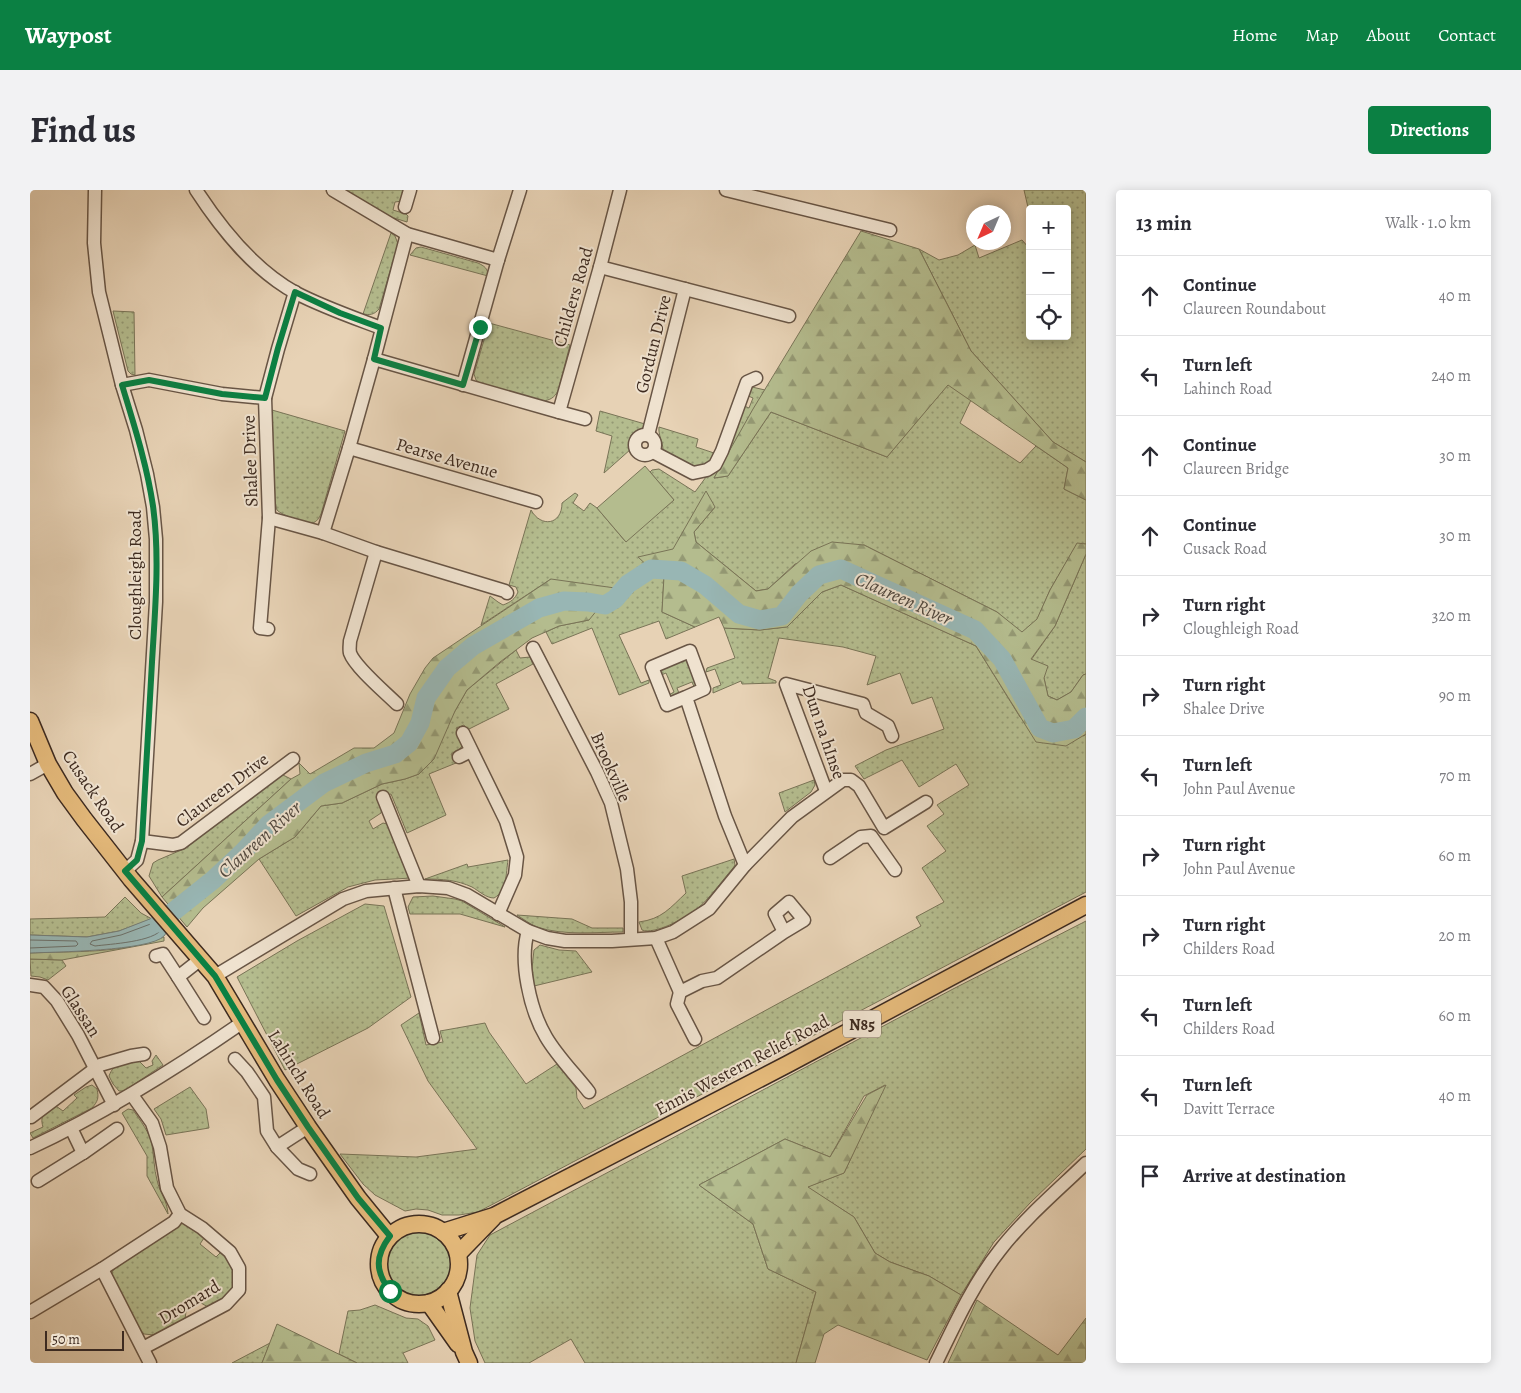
<!DOCTYPE html>
<meta charset="utf-8">
<style>
:root{--surface:#fff;--page:#f2f2f3;--text:#2b2b33;--muted:#7c7c81;--line:#e1e1e2;--accent:#0b8043}
body{margin:0;font-family:Alegreya,serif;background:var(--page);color:var(--text)}
.controls{position:absolute;right:15px;top:15px;display:grid;overflow:hidden;border-radius:5px;box-shadow:0 2px 12px #0003}
.controls button{width:45px;height:45px;display:grid;place-items:center;padding:0;border:0;border-bottom:1px solid var(--line);background:var(--surface);color:var(--text);font:25px sans-serif}
.compass{position:absolute;left:936px;top:15px;width:45px;height:45px;border-radius:50%;background:var(--surface);box-shadow:0 2px 12px #0003;rotate:224deg}
.scale{position:absolute;left:15px;bottom:12px;width:79px;box-sizing:border-box;padding-left:5px;border:2px solid #3e2b20;border-top:0;font-size:14px;line-height:18px;white-space:nowrap;color:#3e2b20;-webkit-text-stroke:4px #efe2cf;paint-order:stroke}
.stop{position:absolute;width:15px;height:15px;margin:-11px;border:4px solid #0b8043;border-radius:50%;background:#fff}
.stop.end{background:#0b8043;border-color:#fff;box-shadow:0 1px 5px #0008}
.list{margin:0;padding:0;list-style:none}
h2{display:flex;justify-content:space-between;align-items:center;height:65px;margin:0;padding:0 20px;font-size:21px}
h2 small{font-size:16px;font-weight:400;color:var(--muted)}
.list li{display:grid;grid-template-columns:32px 1fr auto;gap:15px;align-items:center;box-sizing:border-box;height:80px;padding:0 20px;border-top:1px solid var(--line)}
.list b{display:block;font-size:19px;white-space:nowrap}
.list p{margin:0;font-size:16px;white-space:nowrap;color:var(--muted)}
.list em{font-size:16px;font-style:normal;color:var(--muted)}
.icon{flex:none;width:28px;height:28px;fill:none;stroke:currentColor;stroke-width:2;stroke-linecap:round;stroke-linejoin:round}
.map{position:relative;flex:none;width:1056px;height:1173px;overflow:hidden;border-radius:5px}
header{display:flex;align-items:center;gap:30px;box-sizing:border-box;height:70px;padding:0 25px;background:var(--accent);color:#fff}
header strong{font-size:24px}
nav{display:flex;gap:28px;margin-inline-start:auto;font-size:18px}
.intro{display:flex;align-items:center;justify-content:space-between;box-sizing:border-box;height:120px;padding:0 30px}
h1{margin:0;font-size:35px}
.button{padding:12px 22px;border-radius:5px;background:var(--accent);color:#fff;font-size:18px;font-weight:700}
main{display:flex;gap:30px;padding:0 30px}
aside{flex:1;background:var(--surface);border-radius:5px;box-shadow:0 2px 12px #0003}
.map>svg:first-child{display:block}
</style>
<header>
<strong>Waypost</strong>
<nav><a>Home</a><a>Map</a><a>About</a><a>Contact</a></nav>
</header>
<div class="intro"><h1>Find us</h1><a class="button">Directions</a></div>
<main>
<div class="map">
<svg width="1056" height="1173" viewBox="0 0 1056 1173">
<defs>
<pattern id="grass-dots" width="8" height="8" patternUnits="userSpaceOnUse" patternTransform="scale(1.25)"><rect width="8" height="8" fill="#b4bc8e"/><path d="M2 2h.1M6 6h.1" fill="none" stroke="#949974" stroke-width="1.8" stroke-linecap="round"/></pattern>
<pattern id="forest-firs" width="22" height="20" patternUnits="userSpaceOnUse" patternTransform="scale(1.25)"><rect width="22" height="20" fill="#b4bc8e"/><path d="M5 1l3.5 6h-7zM16 11l3.5 6h-7z" fill="#949974"/></pattern>
</defs>
<rect width="100%" height="100%" fill="#e7d2b5"/>
<filter id="stains"><feTurbulence type="fractalNoise" baseFrequency=".004" numOctaves="4"/><feColorMatrix values="0 0 0 0 .2 0 0 0 0 .09 0 0 0 0 .02 0 0 0 .5 -.17"/></filter>
<radialGradient id="worn" r=".72"><stop offset=".6" stop-color="#630" stop-opacity="0"/><stop offset="1" stop-color="#630" stop-opacity=".3"/></radialGradient>
<g fill="url(#grass-dots)" stroke="#797457">
<path d="M 313,0 L 377,0 L 372,11 L 365,12 L 363,20 L 376,24 L 378,26 L 377,32 L 364,28 L 362,30 Z"/>
<path d="M 994,0 L 1056,0 L 1056,272 L 1023,252 L 941,161 L 889,59 L 909,70 L 928,65 L 945,55 L 949,68 L 992,50 L 999,58 L 1000,56 L 1000,146 L 1037,146 L 1037,19 L 1000,19 L 1000,26 Z"/>
<path d="M 361,43 L 365,46 L 368,54 L 349,119 C 344,125 340,125 333,124 Z"/>
<path d="M 391,57 L 448,73 C 454,76 458,78 458,86 L 380,65 L 386,58 Z"/>
<path d="M 83,121 L 104,122 L 105,185 L 101,184 L 98,181 Z"/>
<path d="M 459,133 L 540,155 L 528,201 C 524,208 520,210 513,211 L 450,193 L 446,190 L 444,184 Z"/>
<path d="M 918,194 L 941,210 L 930,233 L 990,273 L 1006,256 L 1038,278 L 1034,299 L 1056,310 L 1056,354 L 1047,354 L 1020,400 L 1007,430 L 992,443 L 967,422 L 834,355 L 765,374 L 738,399 L 726,401 L 666,352 L 664,342 L 685,317 L 643,360 L 621,379 L 634,386 L 632,422 L 665,437 L 636,449 L 629,431 L 589,445 L 611,493 L 619,490 L 619,493 L 589,505 L 562,438 L 522,454 L 516,442 L 529,436 L 559,430 L 521,389 L 451,435 L 460,406 L 468,412 L 473,415 C 481,412 485,409 488,402 L 486,397 L 479,395 L 501,320 C 511,338 532,335 532,313 L 545,303 L 548,305 L 543,313 L 554,321 L 560,313 L 567,318 L 595,351 L 644,310 L 620,282 L 622,280 L 629,279 L 665,302 L 676,287 L 689,279 L 712,215 L 719,218 L 723,208 L 716,205 L 722,197 L 735,200 L 684,288 L 698,286 L 741,222 L 857,267 Z"/>
<path d="M 242,220 L 315,241 L 291,324 C 289,328 287,332 282,333 C 276,334 251,325 247,320 C 246,318 246,314 245,312 Z"/>
<path d="M 570,221 L 615,234 L 613,238 L 601,245 L 599,253 L 601,259 L 574,283 L 582,246 L 566,241 Z"/>
<path d="M 629,237 L 668,249 L 666,257 L 687,264 L 676,276 L 663,278 L 633,260 C 633,252 628,245 629,237 Z"/>
<path d="M 1056,364 L 1056,484 L 1053,485 L 1041,502 L 1027,510 L 1018,506 L 1014,488 L 1001,470 L 1025,436 Z"/>
<path d="M 811,395 L 946,456 L 990,527 L 1054,546 L 1056,544 L 1056,702 L 448,1022 L 429,1025 L 412,1025 L 398,1020 L 386,1019 L 375,1021 L 345,1005 L 333,994 L 310,964 L 386,967 L 447,959 L 398,891 L 371,835 L 389,823 L 396,855 L 413,852 L 410,841 L 455,833 L 459,842 L 496,894 L 527,874 L 546,898 L 547,908 L 554,919 L 891,736 L 886,727 L 914,712 L 892,678 L 916,661 L 897,636 L 914,624 L 907,615 L 939,595 L 926,574 L 889,597 L 872,570 L 834,589 L 825,576 L 856,560 L 914,539 L 902,507 L 882,514 L 870,483 L 837,495 L 846,466 L 813,457 L 749,448 L 738,488 L 746,491 L 746,493 L 712,494 L 711,491 L 683,503 L 683,498 L 691,495 L 685,479 L 676,482 L 677,478 L 705,468 L 694,438 L 730,440 L 756,437 L 792,402 Z"/>
<path d="M 486,460 L 490,468 L 500,467 L 503,474 L 466,494 L 479,519 L 437,540 L 434,535 L 426,538 L 434,553 L 429,560 L 421,564 L 426,573 L 399,584 L 416,625 L 377,643 L 361,604 L 357,605 L 355,601 L 347,604 L 352,617 L 351,623 L 339,631 L 343,639 L 353,633 L 357,634 L 361,638 L 382,688 L 345,690 L 318,697 L 266,726 L 229,669 L 265,647 L 291,616 L 312,613 L 352,594 L 375,589 L 389,584 L 437,500 Z"/>
<path d="M 656,470 L 667,497 L 665,499 L 662,492 L 647,498 L 650,506 L 644,509 L 637,506 L 644,502 L 636,483 L 629,486 L 628,481 Z"/>
<path d="M 251,584 L 261,589 L 132,707 L 119,686 L 123,673 L 128,670 L 156,658 Z"/>
<path d="M 784,590 L 785,595 L 781,602 L 755,622 L 749,603 Z"/>
<path d="M 704,669 L 705,675 L 703,678 C 691,692 680,708 666,720 C 656,728 624,745 612,740 L 609,732 C 632,729 640,718 656,703 L 652,686 Z"/>
<path d="M 478,670 C 476,683 477,701 464,708 C 456,708 449,701 442,697 C 427,690 412,689 395,689 L 437,674 L 438,677 Z"/>
<path d="M 403,706 L 425,709 L 432,711 L 475,737 L 430,724 L 380,724 L 378,717 L 383,707 Z"/>
<path d="M 95,707 L 111,723 L 122,729 L 89,741 L 57,747 L 0,745 L 0,729 L 75,727 Z"/>
<path d="M 335,714 L 354,716 L 381,807 L 338,838 L 255,880 L 207,787 L 267,751 Z"/>
<path d="M 487,725 L 542,729 L 562,738 L 593,738 L 593,742 C 566,742 534,746 507,737 C 500,734 493,729 487,725 Z"/>
<path d="M 1056,731 L 1056,959 L 1000,1013 L 964,1052 L 931,1105 L 899,1086 L 860,1072 L 845,1063 L 824,1027 L 777,997 L 814,983 L 855,895 L 834,906 L 800,967 L 755,949 L 669,995 L 723,1034 L 738,1079 L 786,1102 L 766,1173 L 555,1173 L 541,1149 L 499,1173 L 455,1173 L 445,1151 L 440,1118 L 447,1065 L 460,1045 L 923,799 Z"/>
<path d="M 510,755 L 529,760 L 546,761 L 562,782 L 504,796 L 502,778 L 504,760 Z"/>
<path d="M 0,769 L 32,770 L 36,776 L 18,790 L 10,787 L 1,786 Z"/>
<path d="M 126,865 L 133,875 L 94,901 L 89,901 L 83,894 L 79,886 C 84,872 94,873 108,870 L 116,878 L 123,875 L 122,871 Z"/>
<path d="M 62,895 L 67,899 C 69,908 68,911 62,918 L 3,948 L 0,943 L 13,937 C 9,924 16,922 26,916 L 33,921 L 47,908 L 44,905 L 56,897 Z"/>
<path d="M 160,897 L 176,919 L 179,938 L 136,945 L 131,929 L 124,919 Z"/>
<path d="M 98,919 L 103,920 C 110,930 120,943 122,955 C 124,967 124,979 127,990 C 130,1004 137,1009 138,1024 L 117,986 L 117,966 L 92,923 Z"/>
<path d="M 155,1032 L 174,1048 L 170,1054 L 186,1067 L 191,1062 L 201,1075 L 204,1086 L 203,1099 L 197,1107 L 178,1117 L 171,1113 L 156,1121 L 155,1130 L 124,1145 L 114,1144 L 108,1139 L 82,1088 L 82,1082 L 85,1078 L 151,1033 Z"/>
<circle cx="387" cy="1074" r="35"/>
<path d="M 345,1115 L 376,1128 L 388,1129 L 398,1136 L 405,1150 L 373,1163 L 378,1173 L 327,1173 L 309,1164 L 318,1121 L 330,1120 Z"/>
<path d="M 240,1153 L 232,1173 L 202,1173 Z"/>
</g>
<g fill="url(#forest-firs)" stroke="#797457">
<path d="M 831,41 L 889,59 L 941,161 L 1023,252 L 1056,272 L 1056,310 L 1034,299 L 1038,278 L 918,195 L 857,267 L 741,222 L 698,286 L 684,288 L 723,219 Z"/>
<path d="M 676,301 L 685,317 L 664,342 L 666,352 L 726,401 L 738,399 L 781,361 L 802,352 L 834,355 L 967,422 L 992,442 L 1007,429 L 1020,400 L 1047,353 L 1056,354 L 1056,364 L 1025,436 L 1001,469 L 1018,476 L 1014,488 L 1018,506 L 1027,510 L 1041,502 L 1053,485 L 1056,484 L 1056,544 L 1036,556 L 1006,552 L 946,456 L 811,395 L 792,402 L 757,437 L 730,440 L 694,438 L 689,427 L 665,437 L 632,422 L 634,386 L 621,379 L 608,367 L 643,359 Z"/>
<path d="M 521,389 L 585,398 L 559,430 L 529,436 L 502,448 L 470,472 L 437,500 L 425,521 L 404,569 L 389,584 L 375,589 L 352,594 L 312,613 L 291,616 L 265,647 L 229,669 L 173,718 L 157,737 L 132,707 L 261,589 L 270,584 L 269,573 L 280,584 L 324,558 L 344,558 L 364,543 L 380,504 L 395,478 L 403,468 Z"/>
<path d="M 134,747 L 134,751 L 32,770 L 0,769 L 0,763 C 44,761 93,764 134,747 Z"/>
<path d="M 856,895 L 814,983 L 778,997 L 824,1027 L 845,1063 L 860,1072 L 899,1086 L 931,1105 L 897,1170 L 808,1135 L 794,1144 L 785,1173 L 766,1173 L 786,1102 L 738,1079 L 723,1034 L 669,995 L 755,949 L 800,967 L 837,905 Z"/>
<path d="M 947,1110 L 1028,1165 L 1056,1128 L 1056,1173 L 918,1173 Z"/>
<path d="M 247,1134 L 327,1173 L 232,1173 Z"/>
</g>
<path fill="#b4bc8e" stroke="#797457" d="M 615,276 L 644,310 L 596,352 L 567,318 Z"/>
<path fill="#98b6b4" stroke="#747e79" d="M 148,718 C 145,726 139,740 134,746 C 120,761 24,762 0,763 L 0,745 L 57,747 L 89,741 Z"/>
<g fill="none" stroke-linecap="round" stroke-linejoin="round">
<g stroke="#6b706a" stroke-width="1">
<path d="M 126,732 L 91,745 L 62,751 L 60,754 L 65,756 C 80,754 124,752 132,739"/>
<path d="M 0,750 L 46,751 L 48,754 L 46,756 L 0,758"/>
</g>
<path stroke="#98b6b4" stroke-width="19" d="M 129,733 L 183,690 L 213,662 L 239,634 L 294,593 L 336,573 L 365,564 L 379,553 L 390,533 L 396,508 L 417,478 L 443,456 L 509,418 L 534,411 L 558,412 L 575,415 L 585,409 L 598,394 L 621,379 L 651,381 L 675,395 L 709,424 L 730,430 L 752,426 L 769,404 L 789,385 L 811,379 L 945,440 L 972,469 L 1010,538 L 1023,543 L 1044,539 L 1056,527"/>
<g stroke="#685545" stroke-width="15">
<g id="minor">
<path d="M 65,0 L 64,53 L 69,102 L 92,195 L 106,240 L 117,284 L 123,317 L 126,349 L 126,412 L 112,651 L 107,670 L 95,681"/>
<path d="M 166,0 C 192,40 224,80 266,103 C 293,117 322,127 351,138"/>
<path d="M 303,0 L 377,44 L 468,70"/>
<path d="M 696,0 L 860,40"/>
<path d="M 375,17 L 380,0"/>
<path d="M 570,77 L 759,126"/>
<path d="M 344,169 L 377,44"/>
<path d="M 92,195 L 119,190 L 192,204 L 235,208 L 239,328 L 230,438 L 238,439"/>
<path d="M 433,195 L 468,70 L 490,0"/>
<path d="M 235,208 L 248,159 L 265,102"/>
<path d="M 529,222 L 555,229"/>
<circle cx="615" cy="255" r="10"/>
<path d="M 618,245 L 655,99"/>
<path d="M 319,258 L 506,312"/>
<path d="M 623,262 L 663,283 L 677,280 L 685,275 L 692,261 L 717,192 L 726,188"/>
<path d="M 239,328 L 293,343 L 346,362 L 475,401 L 477,403"/>
<path d="M 293,343 L 319,258 L 344,169 L 529,222 L 570,77 L 590,0"/>
<path d="M 346,362 L 320,451 C 320,454 319,459 320,463 C 325,477 356,503 367,514"/>
<path d="M 503,458 L 567,582 L 581,613 L 597,679 L 601,712 L 601,749"/>
<path d="M 656,507 L 637,515 L 622,477 L 660,461 L 674,499 L 656,507 L 695,626 L 715,675"/>
<path d="M 433,543 L 476,631 L 487,667 L 485,685 L 468,724"/>
<path d="M 429,567 L 441,561"/>
<path d="M 0,584 L 18,574"/>
<path d="M 796,601 L 756,494 L 833,514 L 836,523 L 858,536 L 862,546"/>
<path d="M 353,607 L 389,696"/>
<path d="M 112,651 L 143,655 L 151,653 L 263,569"/>
<path d="M 800,668 L 831,647 L 841,646 L 865,680"/>
<path d="M 364,698 L 403,848"/>
<path d="M 498,741 C 489,771 500,820 516,847 C 527,866 545,884 559,902"/>
<path d="M 626,748 L 650,802 L 672,791 L 687,788 L 754,742 L 745,724 L 759,712 L 774,730 L 754,742"/>
<path d="M 126,766 L 133,764 L 148,787"/>
<path d="M 171,769 L 148,787 L 174,828"/>
<path d="M 185,786 L 313,709 L 336,701 L 389,696 L 418,698 L 437,705 L 498,741 L 517,748 L 535,751 L 582,751 L 626,748 L 643,742 L 679,719 L 715,675 L 762,627 L 813,590 L 821,590 L 829,596 L 854,638 L 896,612"/>
<path d="M 0,795 L 14,797 L 27,811 L 48,845 L 84,915"/>
<path d="M 650,802 L 647,814 L 665,849"/>
<path d="M 205,869 L 217,882 L 234,907 L 237,941 L 247,957 L 268,979 L 280,984"/>
<path d="M 102,905 L 122,933 L 130,957 L 137,998 L 150,1024 L 172,1038 L 200,1062 L 209,1078 L 209,1100 L 196,1114 L 113,1158"/>
<path d="M 1,927 L 70,875 L 101,866 L 114,864"/>
<path d="M 41,938 L 53,963"/>
<path d="M 247,957 L 278,937"/>
<path d="M 0,958 C 75,923 145,879 213,832"/>
<path d="M 8,991 L 53,963 L 87,939"/>
<path d="M 72,1079 L 120,1173"/>
<path d="M 0,1122 L 72,1079 L 144,1032 L 150,1024"/>
<path d="M 906,1173 C 925,1134 943,1094 970,1060 C 995,1028 1027,1001 1056,973"/>
</g>
</g>
<g stroke="#3e2b20" stroke-width="19">
<g id="major">
<path d="M 0,531 L 18,574 L 35,603 L 54,629 L 101,689 L 185,786 L 247,890 L 278,937 L 328,1008 L 359,1046"/>
<circle cx="389" cy="1074" r="40"/>
<path d="M 413,1042 L 464,1026 L 758,874 L 1056,715"/>
<path d="M 428,1064 L 463,1028"/>
<path d="M 418,1101 L 434,1162 L 439,1173"/>
<path d="M 399,1113 L 428,1154"/>
</g>
</g>
<use href="#minor" stroke="#efe2cf" stroke-width="12"/>
<use href="#major" stroke="#e4b97a" stroke-width="16"/>
</g>
<g fill="none" stroke-linecap="round" stroke-linejoin="round">
<path stroke="#0b8043" stroke-width="6" d="M 360,1101 C 345,1081 345,1066 360,1046 L 328,1008 L 278,937 L 247,890 L 185,786 L 95,681 L 107,670 L 112,651 C 115,591 119,532 122,472 C 125,421 130,367 123,316 C 117,275 104,235 92,195 L 119,190 L 192,204 L 235,208 L 248,158 L 265,102 L 310,123 L 351,138 L 344,169 L 433,195 L 450,137"/>
</g>
<g text-anchor="middle" stroke-width="4" stroke-linejoin="round" paint-order="stroke">
<rect fill="#efe2cf" stroke="#736254" stroke-width="1" x="813" y="820.5" width="38" height="27" rx="4"/>
<g font-size="16" font-weight="bold" fill="#3e2b20">
<text x="832" y="840">N85</text>
</g>
<g font-size="18" fill="#3e2b20" stroke="#efe2cf">
<text transform="translate(543 107) rotate(-74)" y="6">Childers Road</text>
<text transform="translate(623 154) rotate(-76)" y="6">Gordun Drive</text>
<text transform="translate(417 268) rotate(16)" y="6">Pearse Avenue</text>
<text transform="translate(220 271) rotate(-92)" y="6">Shalee Drive</text>
<text transform="translate(105 385) rotate(-90)" y="6">Cloughleigh Road</text>
<text transform="translate(794 542) rotate(71)" y="6">Dun na hInse</text>
<text transform="translate(581 577) rotate(66)" y="6">Brookville</text>
<text transform="translate(192 600) rotate(-37)" y="6">Claureen Drive</text>
<text transform="translate(63 601) rotate(56)" y="6">Cusack Road</text>
<text transform="translate(51 821) rotate(57)" y="6">Glassan</text>
<text transform="translate(712 875) rotate(-28)" y="6">Ennis Western Relief Road</text>
<text transform="translate(269 884) rotate(58)" y="6">Lahinch Road</text>
<text transform="translate(159 1112) rotate(-31)" y="6">Dromard</text>
</g>
<g font-size="19" font-style="italic" fill="#50473e" stroke="#efe2cf">
<text transform="translate(874 408) rotate(24)" y="7">Claureen River</text>
<text transform="translate(229 649) rotate(-42)" y="7">Claureen River</text>
</g>
</g>
<rect width="100%" height="100%" filter="url(#stains)"/>
<rect width="100%" height="100%" fill="url(#worn)"/>
</svg>
<div class="controls">
<button>+</button>
<button>−</button>
<button><svg class="icon" aria-label="locate" viewBox="0 0 24 24"><circle cx="12" cy="12" r="6"/><path d="M12 2v4M12 18v4M2 12h4M18 12h4"/></svg></button>
</div>
<svg class="compass" viewBox="-18 -18 36 36"><path d="M0-13l5 13h-10z" fill="#e53935"/><path d="M0 13l5-13h-10z" fill="#7c7c81"/></svg>
<div class="scale">50 m</div>
<div class="stop" style="left:360px;top:1101px"></div>
<div class="stop end" style="left:450px;top:137px"></div>
</div>
<aside>
<h2>13 min<small>Walk · 1.0 km</small></h2>
<ul class="list">
<li><svg class="icon" aria-label="ahead" viewBox="0 0 24 24"><path d="M12 20V5M6 11l6-6 6 6"/></svg><div><b>Continue</b><p>Claureen Roundabout</p></div><em>40 m</em></li>
<li><svg class="icon" aria-label="left" viewBox="0 0 24 24"><path d="M17 20v-9H6M10 6l-5 5 5 5"/></svg><div><b>Turn left</b><p>Lahinch Road</p></div><em>240 m</em></li>
<li><svg class="icon" aria-label="ahead" viewBox="0 0 24 24"><path d="M12 20V5M6 11l6-6 6 6"/></svg><div><b>Continue</b><p>Claureen Bridge</p></div><em>30 m</em></li>
<li><svg class="icon" aria-label="ahead" viewBox="0 0 24 24"><path d="M12 20V5M6 11l6-6 6 6"/></svg><div><b>Continue</b><p>Cusack Road</p></div><em>30 m</em></li>
<li><svg class="icon" aria-label="right" viewBox="0 0 24 24"><path d="M7 20v-9h11M14 6l5 5-5 5"/></svg><div><b>Turn right</b><p>Cloughleigh Road</p></div><em>320 m</em></li>
<li><svg class="icon" aria-label="right" viewBox="0 0 24 24"><path d="M7 20v-9h11M14 6l5 5-5 5"/></svg><div><b>Turn right</b><p>Shalee Drive</p></div><em>90 m</em></li>
<li><svg class="icon" aria-label="left" viewBox="0 0 24 24"><path d="M17 20v-9H6M10 6l-5 5 5 5"/></svg><div><b>Turn left</b><p>John Paul Avenue</p></div><em>70 m</em></li>
<li><svg class="icon" aria-label="right" viewBox="0 0 24 24"><path d="M7 20v-9h11M14 6l5 5-5 5"/></svg><div><b>Turn right</b><p>John Paul Avenue</p></div><em>60 m</em></li>
<li><svg class="icon" aria-label="right" viewBox="0 0 24 24"><path d="M7 20v-9h11M14 6l5 5-5 5"/></svg><div><b>Turn right</b><p>Childers Road</p></div><em>20 m</em></li>
<li><svg class="icon" aria-label="left" viewBox="0 0 24 24"><path d="M17 20v-9H6M10 6l-5 5 5 5"/></svg><div><b>Turn left</b><p>Childers Road</p></div><em>60 m</em></li>
<li><svg class="icon" aria-label="left" viewBox="0 0 24 24"><path d="M17 20v-9H6M10 6l-5 5 5 5"/></svg><div><b>Turn left</b><p>Davitt Terrace</p></div><em>40 m</em></li>
<li><svg class="icon" aria-label="arrive" viewBox="0 0 24 24"><path d="M6 21V4h12l-3 4 3 4H6"/></svg><div><b>Arrive at destination</b></div></li>
</ul>
</aside>
</main>
